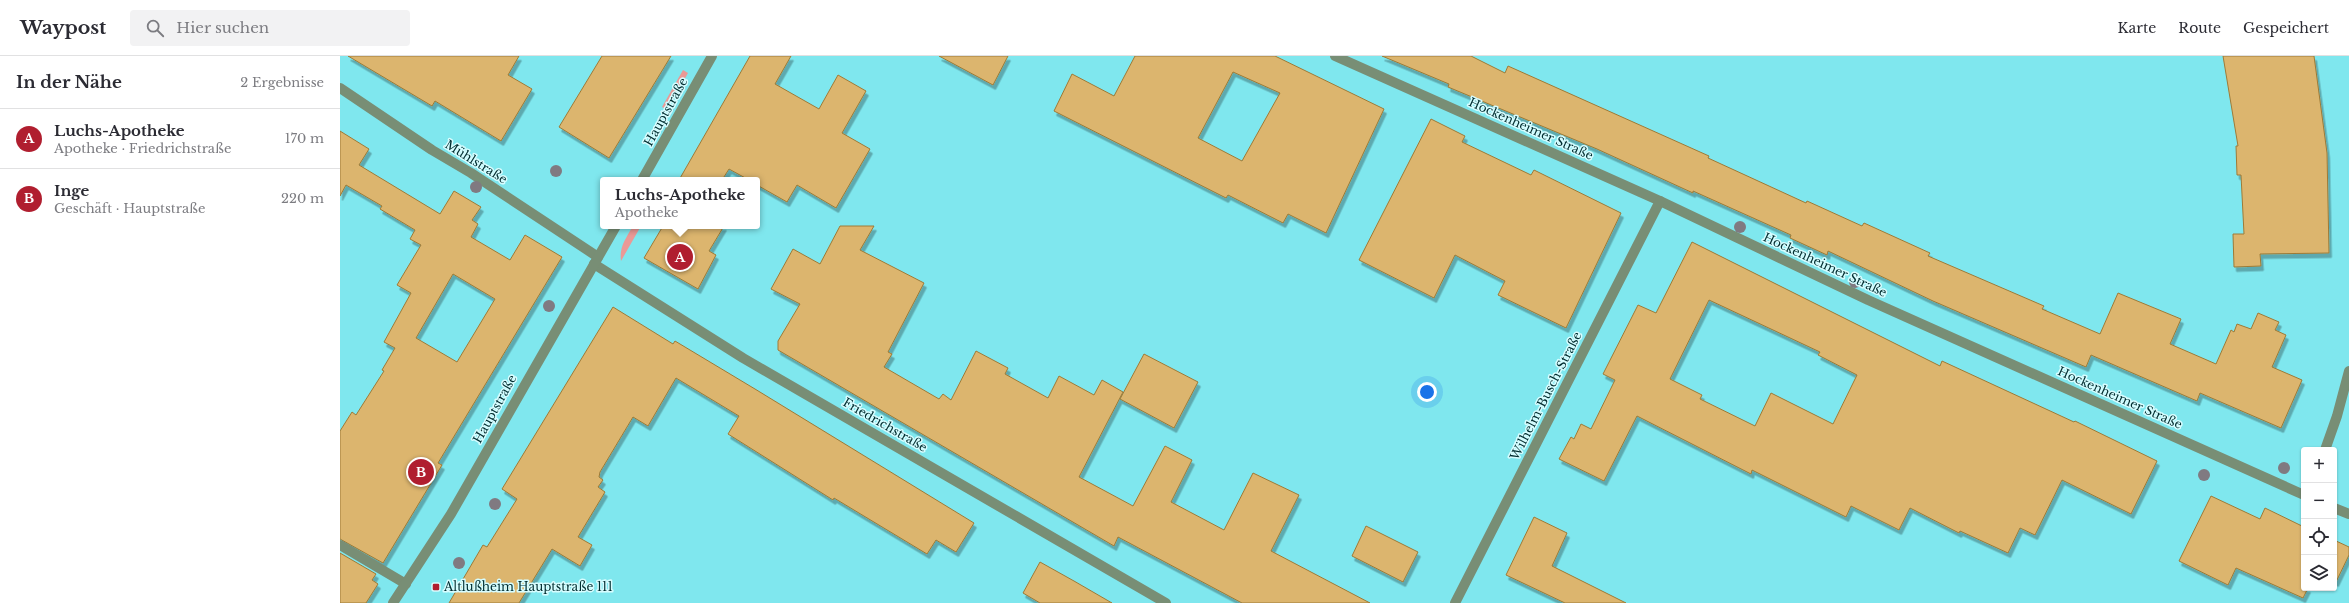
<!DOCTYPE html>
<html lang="de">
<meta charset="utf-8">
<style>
:root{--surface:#fff;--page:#f2f2f3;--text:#2b2b33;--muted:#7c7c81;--line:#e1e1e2;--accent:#b01e2f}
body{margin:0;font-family:"Libre Baskerville",serif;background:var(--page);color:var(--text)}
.controls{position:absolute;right:12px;bottom:12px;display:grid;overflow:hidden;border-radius:4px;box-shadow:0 1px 3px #0004}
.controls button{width:36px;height:36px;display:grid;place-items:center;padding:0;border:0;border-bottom:1px solid var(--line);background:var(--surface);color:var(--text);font:20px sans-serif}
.you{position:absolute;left:1087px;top:336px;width:14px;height:14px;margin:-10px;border:3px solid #fff;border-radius:50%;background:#1a73e8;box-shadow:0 0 0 6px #1a73e833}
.badge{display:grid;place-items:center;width:26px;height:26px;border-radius:50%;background:var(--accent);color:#fff;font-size:13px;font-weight:700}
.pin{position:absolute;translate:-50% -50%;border:2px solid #fff;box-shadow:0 1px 4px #0006}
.popup{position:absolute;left:260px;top:121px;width:160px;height:52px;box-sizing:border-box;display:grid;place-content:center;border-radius:4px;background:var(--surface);filter:drop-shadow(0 1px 3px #0005);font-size:13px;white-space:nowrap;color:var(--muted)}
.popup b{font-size:15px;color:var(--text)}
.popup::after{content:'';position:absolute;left:50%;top:100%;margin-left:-8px;border:8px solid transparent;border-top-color:var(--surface)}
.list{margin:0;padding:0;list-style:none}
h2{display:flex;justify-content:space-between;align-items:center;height:52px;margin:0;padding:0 16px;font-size:17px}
h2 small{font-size:13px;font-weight:400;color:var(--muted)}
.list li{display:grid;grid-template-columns:26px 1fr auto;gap:12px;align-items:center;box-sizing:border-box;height:60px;padding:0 16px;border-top:1px solid var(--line)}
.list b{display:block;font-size:15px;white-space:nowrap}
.list p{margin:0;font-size:13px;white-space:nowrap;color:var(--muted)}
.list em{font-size:13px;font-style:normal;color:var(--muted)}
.icon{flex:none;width:22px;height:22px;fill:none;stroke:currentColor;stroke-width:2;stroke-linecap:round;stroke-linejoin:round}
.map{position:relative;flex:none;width:2009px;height:547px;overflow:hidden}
header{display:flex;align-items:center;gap:24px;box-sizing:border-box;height:56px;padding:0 20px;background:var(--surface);border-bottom:1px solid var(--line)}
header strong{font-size:19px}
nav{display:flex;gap:22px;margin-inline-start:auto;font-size:14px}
.search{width:280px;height:36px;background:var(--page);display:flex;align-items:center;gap:10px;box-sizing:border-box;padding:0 14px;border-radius:4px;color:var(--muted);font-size:15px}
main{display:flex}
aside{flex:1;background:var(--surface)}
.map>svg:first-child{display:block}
</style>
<header>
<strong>Waypost</strong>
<div class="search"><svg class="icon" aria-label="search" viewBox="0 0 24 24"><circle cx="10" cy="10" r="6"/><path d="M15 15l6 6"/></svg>Hier suchen</div>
<nav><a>Karte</a><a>Route</a><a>Gespeichert</a></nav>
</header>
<main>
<aside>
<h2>In der Nähe<small>2 Ergebnisse</small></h2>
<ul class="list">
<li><span class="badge">A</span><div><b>Luchs-Apotheke</b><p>Apotheke · Friedrichstraße</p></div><em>170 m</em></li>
<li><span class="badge">B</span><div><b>Inge</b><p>Geschäft · Hauptstraße</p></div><em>220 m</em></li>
</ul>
</aside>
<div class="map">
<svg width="2009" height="547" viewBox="0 0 2009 547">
<defs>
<filter id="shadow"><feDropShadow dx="2.5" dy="4.5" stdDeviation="0" flood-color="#0004"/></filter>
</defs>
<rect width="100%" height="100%" fill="#7fe7ee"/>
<g fill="#ea9996">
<path d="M 343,14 L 348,17 L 327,54 L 322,51 Z"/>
<path d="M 293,170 L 301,170 L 281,205 C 279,191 286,182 293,170 Z"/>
</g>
<g fill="#dcb56e" stroke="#9e7a36" fill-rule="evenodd" filter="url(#shadow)">
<path d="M 8,0 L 179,0 L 168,19 L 192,33 L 161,85 L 95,45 L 92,50 Z"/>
<path d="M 262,0 L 331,0 L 269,102 L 219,71 Z"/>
<path d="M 410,0 L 451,0 L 435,28 L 479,53 L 498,19 L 526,35 L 502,77 L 530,93 L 496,152 L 457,129 L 447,146 L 417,129 L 417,124 L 409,124 L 389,113 L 382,124 L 339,124 Z"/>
<path d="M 599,0 L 668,0 L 653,29 Z"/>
<path d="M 795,0 L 935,0 L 1044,53 L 986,177 L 948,158 L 943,167 L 888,139 L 886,142 L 714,55 L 732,18 L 774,40 ZM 893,16 L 940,37 L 902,105 L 858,82 Z"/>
<path d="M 1042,0 L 1131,0 L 1165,17 L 1168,10 L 1369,100 L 1368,102 L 1466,147 L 1467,145 L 1522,170 L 1524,167 L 1590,197 L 1588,200 L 1704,250 L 1702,253 L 1760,278 L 1778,237 L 1841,263 L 1830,288 L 1876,308 L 1891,274 L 1894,276 L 1897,268 L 1911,273 L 1918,257 L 1939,266 L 1935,274 L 1946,279 L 1932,311 L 1962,324 L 1941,372 L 1860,337 L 1857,345 L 1751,299 L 1746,311 L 1593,245 L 1488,195 L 1487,199 L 1450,182 L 1451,179 L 1353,135 L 1353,137 L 1257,93 L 1108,31 L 1109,28 Z"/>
<path d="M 1883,0 L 1974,0 L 1987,97 L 1989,197 L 1920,198 L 1921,210 L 1894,211 L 1893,178 L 1904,178 L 1901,119 L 1897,119 L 1896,90 L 1898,90 Z"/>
<path d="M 1091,63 L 1125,80 L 1122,86 L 1191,119 L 1194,114 L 1281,157 L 1226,272 L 1158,239 L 1165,225 L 1115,199 L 1094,242 L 1019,204 Z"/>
<path d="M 0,75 L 29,93 L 19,109 L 100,158 L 114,135 L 141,151 L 132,164 L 138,168 L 131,181 L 170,204 L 185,179 L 222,201 L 98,407 L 102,409 L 43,507 L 0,483 L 0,375 L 12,356 L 16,359 L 44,315 L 42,314 L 55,292 L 44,286 L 71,237 L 57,229 L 81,189 L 70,183 L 75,174 L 40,153 L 42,150 L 6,129 L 0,140 ZM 113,218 L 155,243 L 117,306 L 76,282 Z"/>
<path d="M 323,170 L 384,170 L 369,195 L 376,199 L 358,233 L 304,202 Z"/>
<path d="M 500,170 L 534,170 L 520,194 L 584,227 L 548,296 L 552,298 L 544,311 L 599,343 L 603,338 L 611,344 L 636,295 L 668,312 L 665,318 L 708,342 L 719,320 L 754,339 L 762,324 L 783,336 L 739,421 L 793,450 L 825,390 L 852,404 L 831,446 L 884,474 L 913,417 L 959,439 L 931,495 L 1030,547 L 902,547 L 778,481 L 774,490 L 438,294 L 438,285 L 460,248 L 431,233 L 453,193 L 480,208 Z"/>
<path d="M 1352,186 L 1600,310 L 1602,305 L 1734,366 L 1735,365 L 1817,405 L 1791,458 L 1722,424 L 1695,479 L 1680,472 L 1668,497 L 1620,475 L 1619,477 L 1570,452 L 1559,474 L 1511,450 L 1506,461 L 1412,414 L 1411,418 L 1297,360 L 1264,425 L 1219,403 L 1231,381 L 1234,383 L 1241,368 L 1251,373 L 1275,324 L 1263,318 L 1298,249 L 1316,257 ZM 1369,244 L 1480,296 L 1478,299 L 1517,319 L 1493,368 L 1431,337 L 1415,370 L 1360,343 L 1362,339 L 1330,323 Z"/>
<path d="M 273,251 L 333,288 L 335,285 L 415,333 L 634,467 L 616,496 L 596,484 L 587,498 L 494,442 L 493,444 L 388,378 L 399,360 L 336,322 L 308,370 L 293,361 L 260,416 L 259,421 L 263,424 L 258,431 L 265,436 L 238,481 L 252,489 L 240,510 L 212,493 L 179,547 L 109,547 L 143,489 L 147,491 L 177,443 L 162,433 Z"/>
<path d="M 804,298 L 858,326 L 834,372 L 780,343 Z"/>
<path d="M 1871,440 L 1920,463 L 1925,452 L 1964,471 L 1964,532 L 1968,532 L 1963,542 L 1896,512 L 1888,529 L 1839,505 Z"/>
<path d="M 1194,461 L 1227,477 L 1212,510 L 1286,547 L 1225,547 L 1166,519 Z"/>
<path d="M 1026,470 L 1078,496 L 1063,526 L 1012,500 Z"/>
<path d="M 1994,484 L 2009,491 L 2009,499 L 1996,526 L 1994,525 Z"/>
<path d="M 0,497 L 36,518 L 32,524 L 38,528 L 26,547 L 0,547 Z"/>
<path d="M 700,506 L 734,525 L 772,547 L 700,547 L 683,537 Z"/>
</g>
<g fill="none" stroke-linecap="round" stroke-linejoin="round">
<g stroke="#788e75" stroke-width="10">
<path d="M 995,0 L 1320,145 L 1528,244 L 1964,439"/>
<path d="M 0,32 L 92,94 L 131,117 L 258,201"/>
<path d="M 302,124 L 372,0"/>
<path d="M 254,208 L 403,302 L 826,547"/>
<path d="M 1985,394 L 1997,360 L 2009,315"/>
<path d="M 1994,452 L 2009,458"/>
<path d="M 0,489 L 66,528"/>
<path d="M 53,547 L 111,458 L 276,170"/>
<path d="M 1115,547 L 1320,145"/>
</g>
</g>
<g fill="#807a81">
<circle cx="216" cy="115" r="6"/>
<circle cx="136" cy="131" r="6"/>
<circle cx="1400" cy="171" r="6"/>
<circle cx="1515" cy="226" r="6"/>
<circle cx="209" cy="250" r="6"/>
<circle cx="1944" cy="412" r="6"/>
<circle cx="1864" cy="419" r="6"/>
<circle cx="155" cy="448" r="6"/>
<circle cx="119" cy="507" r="6"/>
</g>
<rect fill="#b01e2f" stroke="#d7fdff" stroke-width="1.5" x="92" y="527" width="8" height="8" rx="2"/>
<g text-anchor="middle" stroke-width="3" stroke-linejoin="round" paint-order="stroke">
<g font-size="12" fill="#002d30" stroke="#d7fdff">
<text transform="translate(326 56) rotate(-61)" y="4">Hauptstraße</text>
<text transform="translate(1191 73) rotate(24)" y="4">Hockenheimer Straße</text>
<text transform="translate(136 106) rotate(32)" y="4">Mühlstraße</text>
<text transform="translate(1485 209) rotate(25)" y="4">Hockenheimer Straße</text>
<text transform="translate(1206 340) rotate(-63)" y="4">Wilhelm-Busch-Straße</text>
<text transform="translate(1780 342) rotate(24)" y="4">Hockenheimer Straße</text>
<text transform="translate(155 353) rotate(-61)" y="4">Hauptstraße</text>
<text transform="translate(545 369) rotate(30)" y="4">Friedrichstraße</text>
</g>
<g font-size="12" fill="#002d30" stroke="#d7fdff" text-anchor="start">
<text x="104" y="535">Altlußheim Hauptstraße 111</text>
</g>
</g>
</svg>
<div class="controls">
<button>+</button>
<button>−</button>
<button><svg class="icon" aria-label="locate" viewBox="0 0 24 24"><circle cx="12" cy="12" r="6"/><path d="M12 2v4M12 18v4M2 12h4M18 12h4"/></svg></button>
<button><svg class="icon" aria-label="layers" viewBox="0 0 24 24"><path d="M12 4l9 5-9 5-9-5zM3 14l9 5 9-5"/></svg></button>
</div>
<div class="you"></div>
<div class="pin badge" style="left:340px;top:201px">A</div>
<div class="popup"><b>Luchs-Apotheke</b>Apotheke</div>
<div class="pin badge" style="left:81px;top:416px">B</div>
</div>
</main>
